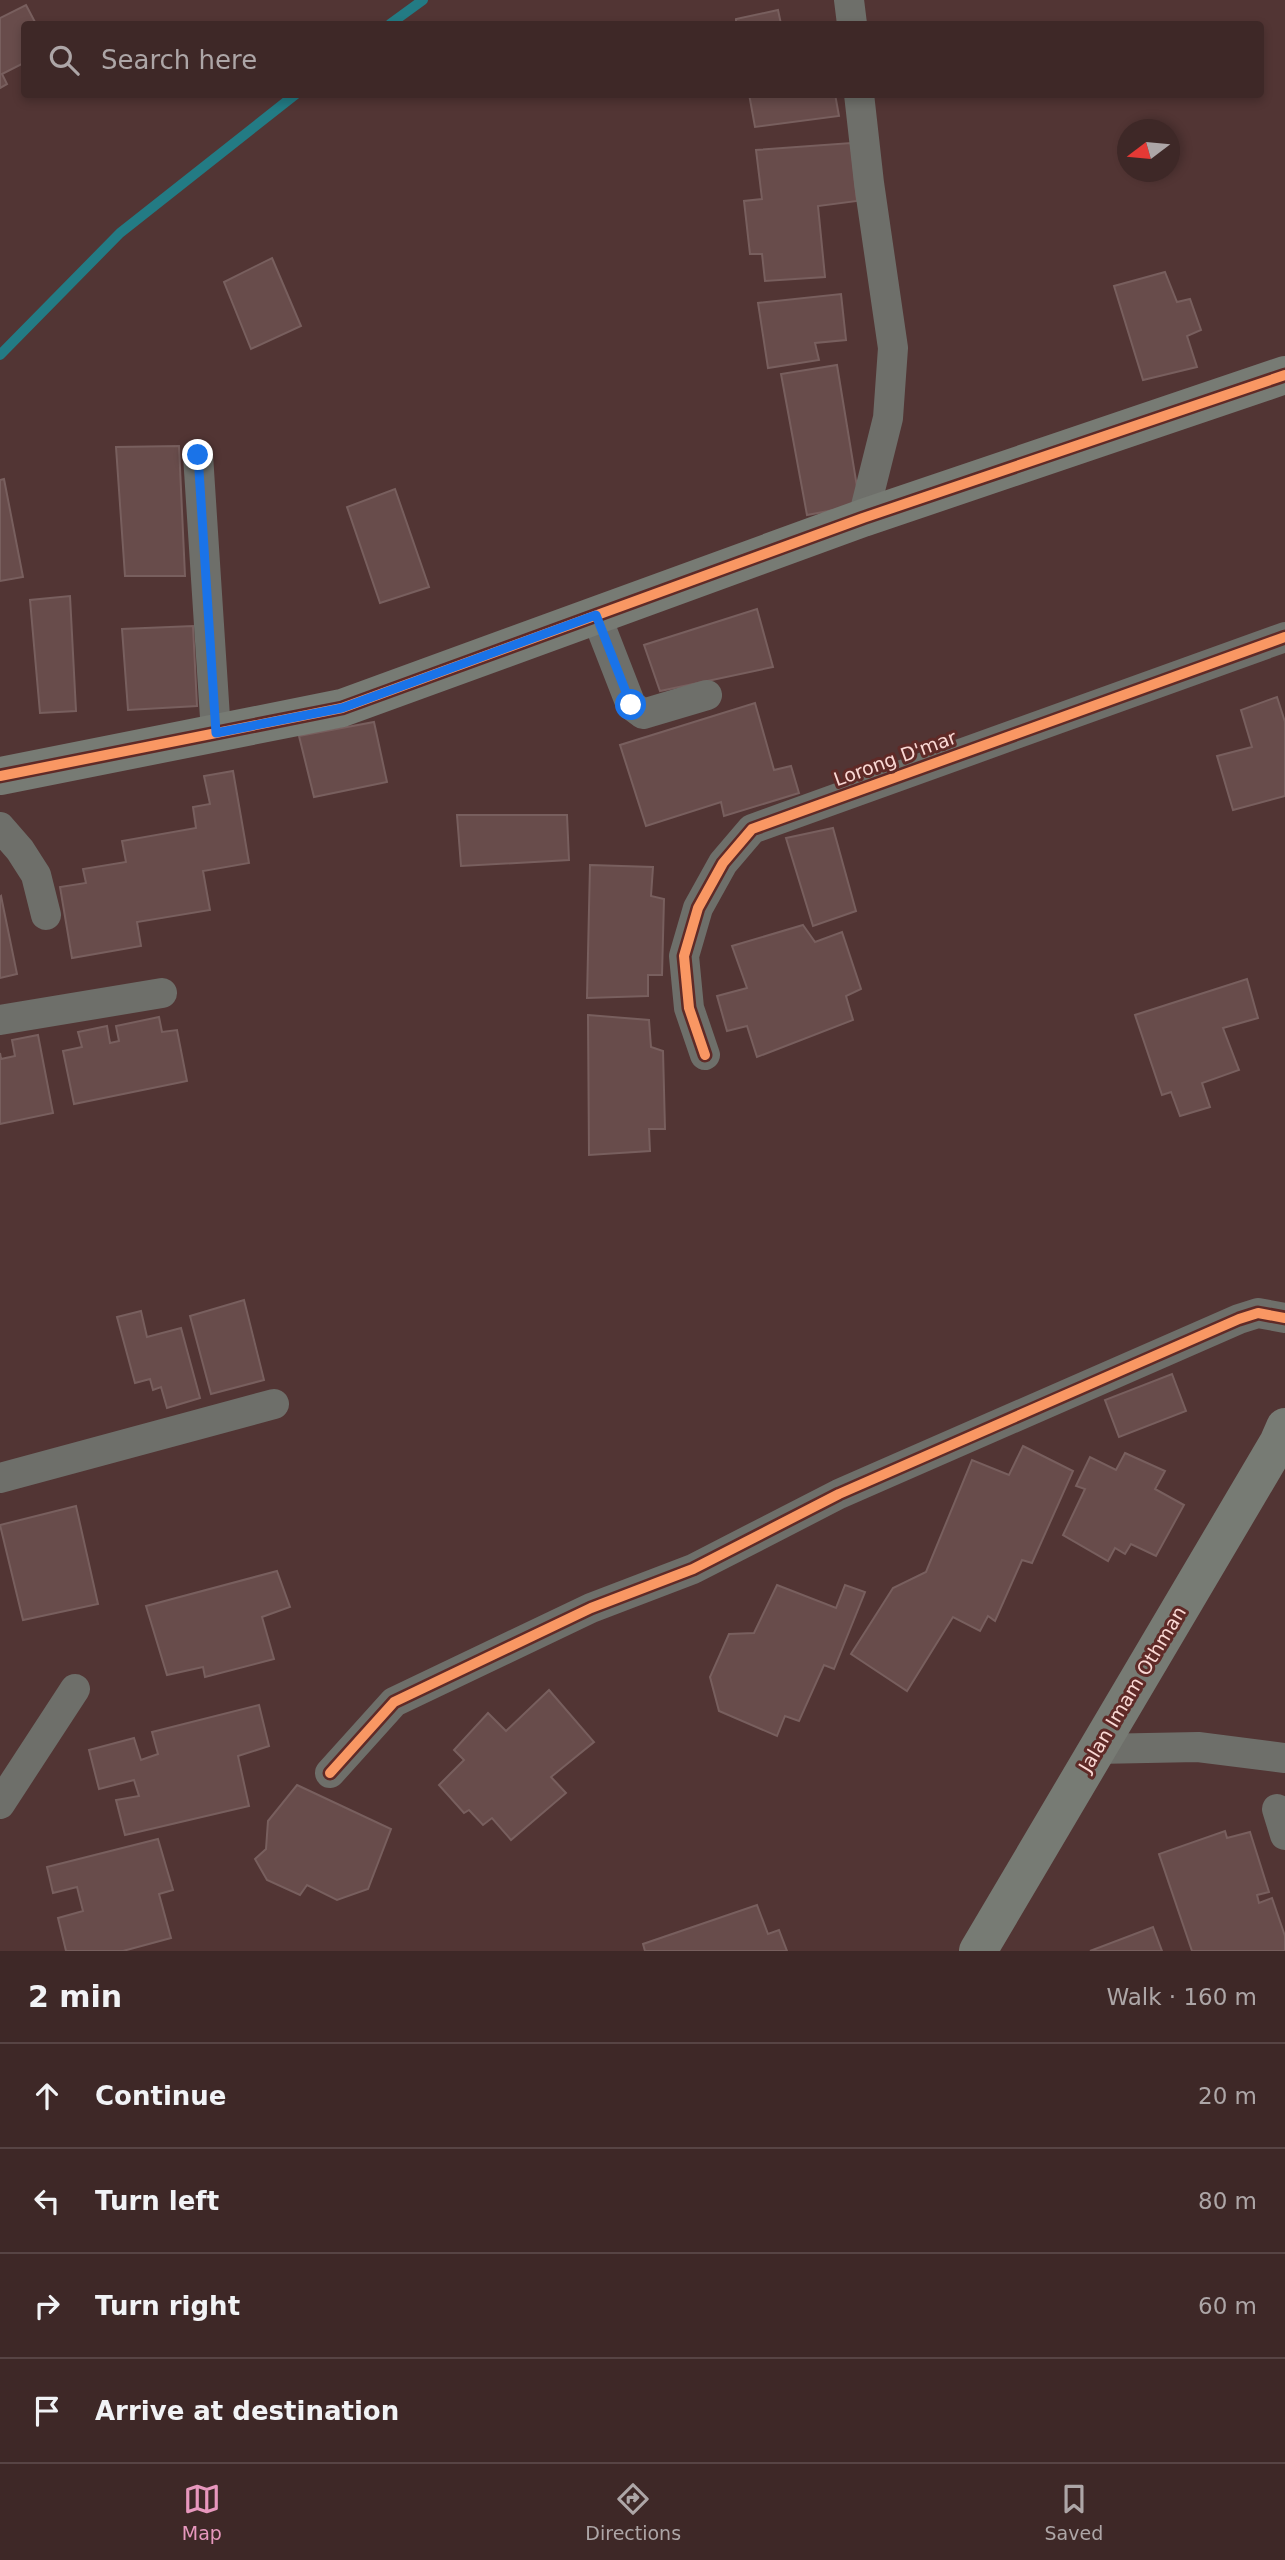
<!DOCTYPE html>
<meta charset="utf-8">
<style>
:root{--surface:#3e2827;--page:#45302f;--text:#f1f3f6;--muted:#ada6a7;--line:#574444;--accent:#e797bd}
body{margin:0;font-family:"DejaVu Sans",sans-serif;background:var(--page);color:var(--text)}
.compass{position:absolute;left:1117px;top:119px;width:63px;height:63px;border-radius:50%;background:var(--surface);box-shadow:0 4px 10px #0003;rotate:254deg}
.stop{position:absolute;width:21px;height:21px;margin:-16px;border:5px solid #1a73e8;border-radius:50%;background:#fff}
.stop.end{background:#1a73e8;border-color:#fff;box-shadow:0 2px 7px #0008}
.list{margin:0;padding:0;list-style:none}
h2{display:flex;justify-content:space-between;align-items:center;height:91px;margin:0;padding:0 28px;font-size:30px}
h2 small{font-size:23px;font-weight:400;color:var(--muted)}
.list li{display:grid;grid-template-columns:46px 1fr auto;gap:21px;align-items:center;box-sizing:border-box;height:105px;padding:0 28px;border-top:2px solid var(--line)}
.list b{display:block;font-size:26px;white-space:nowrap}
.list em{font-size:23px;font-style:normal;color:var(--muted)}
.icon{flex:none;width:38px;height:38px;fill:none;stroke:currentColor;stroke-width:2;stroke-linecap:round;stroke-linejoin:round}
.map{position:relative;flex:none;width:1285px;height:1951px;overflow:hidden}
.search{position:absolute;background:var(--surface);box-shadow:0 4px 10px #0003;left:21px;right:21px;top:21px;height:77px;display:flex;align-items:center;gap:18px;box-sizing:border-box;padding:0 24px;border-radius:7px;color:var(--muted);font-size:26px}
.sheet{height:511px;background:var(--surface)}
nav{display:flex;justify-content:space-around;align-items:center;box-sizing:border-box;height:98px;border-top:2px solid var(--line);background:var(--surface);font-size:19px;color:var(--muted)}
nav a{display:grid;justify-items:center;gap:4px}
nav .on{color:var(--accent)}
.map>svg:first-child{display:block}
</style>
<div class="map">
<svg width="1285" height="1951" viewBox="0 0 1285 1951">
<rect width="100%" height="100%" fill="#523534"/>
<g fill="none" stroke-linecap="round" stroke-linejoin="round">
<g stroke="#237b84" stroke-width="10">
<path d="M 390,24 L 423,0"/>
<path d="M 0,355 L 120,233 L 296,94"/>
</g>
</g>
<g fill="#684c4b" stroke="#785f5e" stroke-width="2">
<path d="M 26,5 L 36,24 L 24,24 L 24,63 L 2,74 L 7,84 L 0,88 L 0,18 Z"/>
<path d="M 778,10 L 781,24 L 736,24 L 736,19 Z"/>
<path d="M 749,94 L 835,94 L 839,116 L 755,127 Z"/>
<path d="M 851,143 L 857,201 L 818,206 L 825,277 L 765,281 L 762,254 L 750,254 L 744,201 L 762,199 L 756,150 Z"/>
<path d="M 272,258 L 301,326 L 251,349 L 224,282 Z"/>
<path d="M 1165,272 L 1177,302 L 1190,299 L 1201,330 L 1187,336 L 1197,367 L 1143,380 L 1114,286 Z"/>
<path d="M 841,294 L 846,340 L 815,343 L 819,360 L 768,368 L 758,303 Z"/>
<path d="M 837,365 L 860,505 L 807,515 L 781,374 Z"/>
<path d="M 179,446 L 185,576 L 125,576 L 116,447 Z"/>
<path d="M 4,479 L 23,577 L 0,581 L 0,480 Z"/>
<path d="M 395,489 L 429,587 L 380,603 L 347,507 Z"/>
<path d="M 70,596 L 76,711 L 40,713 L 30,600 Z"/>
<path d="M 757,609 L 773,667 L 660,691 L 644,645 Z"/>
<path d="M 193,626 L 197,706 L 128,710 L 122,629 Z"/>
<path d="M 1277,697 L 1285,722 L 1285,796 L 1233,810 L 1217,756 L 1252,747 L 1241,710 Z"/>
<path d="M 755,703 L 774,770 L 791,766 L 799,793 L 724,816 L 721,802 L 646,826 L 620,745 Z"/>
<path d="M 374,722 L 387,782 L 314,797 L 299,736 Z"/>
<path d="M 233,771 L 249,863 L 203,871 L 210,910 L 137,922 L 141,946 L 72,958 L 60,887 L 86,883 L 83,869 L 126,862 L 122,841 L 196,828 L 193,807 L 210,804 L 204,776 Z"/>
<path d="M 457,815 L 567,815 L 569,860 L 461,866 Z"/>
<path d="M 833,828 L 856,911 L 813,926 L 786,838 Z"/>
<path d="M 590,865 L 653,867 L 651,896 L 664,899 L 662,975 L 648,975 L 648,996 L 587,998 Z"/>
<path d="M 1,896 L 17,974 L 0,978 L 0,897 Z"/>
<path d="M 803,925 L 815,942 L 842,932 L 861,989 L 846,996 L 853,1020 L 757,1057 L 747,1026 L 727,1031 L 717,996 L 747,988 L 732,946 Z"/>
<path d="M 1247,979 L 1258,1018 L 1223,1028 L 1239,1070 L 1202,1083 L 1210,1107 L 1180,1116 L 1171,1092 L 1162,1095 L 1135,1015 Z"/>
<path d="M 588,1015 L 649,1020 L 651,1047 L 663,1051 L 665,1129 L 649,1129 L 650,1151 L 589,1155 Z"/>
<path d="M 159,1017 L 162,1032 L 177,1030 L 187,1081 L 74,1104 L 63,1051 L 82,1047 L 78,1032 L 107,1026 L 110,1043 L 119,1041 L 116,1026 Z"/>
<path d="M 38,1035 L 53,1113 L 0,1124 L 0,1053 L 1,1059 L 15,1056 L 12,1040 Z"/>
<path d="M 244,1300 L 264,1380 L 211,1394 L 190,1316 Z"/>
<path d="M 141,1311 L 147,1337 L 181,1328 L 200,1398 L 167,1408 L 161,1387 L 153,1390 L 150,1379 L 135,1383 L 117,1317 Z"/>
<path d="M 1172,1374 L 1186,1411 L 1119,1437 L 1105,1400 Z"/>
<path d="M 1023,1446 L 1073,1471 L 1032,1563 L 1022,1560 L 995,1621 L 988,1616 L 980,1631 L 953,1617 L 907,1691 L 851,1654 L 893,1588 L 926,1572 L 972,1460 L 1009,1475 Z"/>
<path d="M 1125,1453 L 1165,1471 L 1155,1489 L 1184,1505 L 1156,1556 L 1131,1544 L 1125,1554 L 1115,1548 L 1108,1561 L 1063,1535 L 1085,1489 L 1076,1486 L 1090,1457 L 1116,1470 Z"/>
<path d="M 76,1506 L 98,1604 L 23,1620 L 0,1525 Z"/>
<path d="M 277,1571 L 290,1607 L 262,1617 L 274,1659 L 205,1677 L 203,1667 L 167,1675 L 146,1606 Z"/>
<path d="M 777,1585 L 836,1608 L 845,1585 L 865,1592 L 834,1669 L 824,1665 L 799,1721 L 785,1716 L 777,1736 L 719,1711 L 710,1677 L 729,1634 L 754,1633 Z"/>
<path d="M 549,1690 L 594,1742 L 551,1777 L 566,1793 L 511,1840 L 492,1818 L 483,1825 L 469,1810 L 464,1813 L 439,1785 L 464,1760 L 454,1750 L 488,1713 L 506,1731 Z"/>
<path d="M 259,1705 L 269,1746 L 238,1756 L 249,1806 L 125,1835 L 116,1800 L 139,1796 L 134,1780 L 99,1789 L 89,1750 L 134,1738 L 141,1760 L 158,1754 L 152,1732 Z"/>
<path d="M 297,1785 L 391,1829 L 368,1889 L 337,1900 L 307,1885 L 300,1895 L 267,1880 L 255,1859 L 266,1849 L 268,1821 Z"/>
<path d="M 1225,1831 L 1227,1838 L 1250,1832 L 1269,1892 L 1257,1895 L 1259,1903 L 1272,1898 L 1285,1936 L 1285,1951 L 1192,1951 L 1159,1854 Z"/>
<path d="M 158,1839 L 173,1890 L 159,1894 L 171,1938 L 123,1951 L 66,1951 L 58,1918 L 83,1911 L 77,1887 L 53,1893 L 47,1867 Z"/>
<path d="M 757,1905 L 768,1934 L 779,1930 L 787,1951 L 645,1951 L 643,1944 Z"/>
<path d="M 1153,1927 L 1162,1951 L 1090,1951 Z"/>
</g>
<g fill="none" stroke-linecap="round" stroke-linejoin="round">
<g stroke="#6e6f6a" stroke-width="30">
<path d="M 849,0 L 852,24"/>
<path d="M 859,94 L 869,183 L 893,348 L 888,418 L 863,518"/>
<path d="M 198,455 L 216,733"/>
<path d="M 596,615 L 631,705 L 643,714 L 707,695"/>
<path d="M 0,827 L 20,850 L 36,875 L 46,915"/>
<path d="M 0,1020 L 162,993"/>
<path d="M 705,1055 L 689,1008 L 684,956 L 698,908 L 723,863 L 752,829 L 1285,637"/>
<path d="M 0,1478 L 274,1404"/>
<path d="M 1096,1749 L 1198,1747 L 1285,1758"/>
<path d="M 330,1773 L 394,1702 L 591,1608 L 693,1569 L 839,1494 L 1239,1319 L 1258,1313 L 1285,1318"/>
<path d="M 0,1804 L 75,1689"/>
<path d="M 1277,1809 L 1285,1835"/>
</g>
<g stroke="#777b74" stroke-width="38">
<path d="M 0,776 L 342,708 L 863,518 L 1285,375"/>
<path d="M 978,1951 L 1278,1443 L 1285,1427"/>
</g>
<g stroke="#5f2a27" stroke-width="15">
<g id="cycleway">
<path d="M 0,776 L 342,708 L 863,518 L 1285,375"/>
<path d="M 705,1055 L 689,1008 L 684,956 L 698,908 L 723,863 L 752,829 L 1285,637"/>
<path d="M 330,1773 L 394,1702 L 591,1608 L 693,1569 L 839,1494 L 1239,1319 L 1258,1313 L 1285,1318"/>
</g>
</g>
<use href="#cycleway" stroke="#f99763" stroke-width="10"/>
</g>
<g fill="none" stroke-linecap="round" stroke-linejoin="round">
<path stroke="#1a73e8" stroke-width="9" d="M 198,455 L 216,733 L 342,708 L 596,615 L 631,705"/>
</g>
<g text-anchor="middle" stroke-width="6" stroke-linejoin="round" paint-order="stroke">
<g font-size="19" fill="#fad8d4" stroke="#5f2a27">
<text transform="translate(895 758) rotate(-20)" y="7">Lorong D'mar</text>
<text transform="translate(1132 1689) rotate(-59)" y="7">Jalan Imam Othman</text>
</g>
</g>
</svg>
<svg class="compass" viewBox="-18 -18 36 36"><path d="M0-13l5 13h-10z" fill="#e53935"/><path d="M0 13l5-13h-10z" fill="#ada6a7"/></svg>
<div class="stop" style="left:631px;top:705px"></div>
<div class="stop end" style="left:198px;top:455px"></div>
<div class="search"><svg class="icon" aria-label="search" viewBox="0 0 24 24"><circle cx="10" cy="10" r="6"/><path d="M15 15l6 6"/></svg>Search here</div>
</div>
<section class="sheet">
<h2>2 min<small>Walk · 160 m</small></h2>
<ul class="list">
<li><svg class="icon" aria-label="ahead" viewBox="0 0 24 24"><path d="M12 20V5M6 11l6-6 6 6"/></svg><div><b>Continue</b></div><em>20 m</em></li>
<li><svg class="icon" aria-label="left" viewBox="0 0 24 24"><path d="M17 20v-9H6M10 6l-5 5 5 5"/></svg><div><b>Turn left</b></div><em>80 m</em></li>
<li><svg class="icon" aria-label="right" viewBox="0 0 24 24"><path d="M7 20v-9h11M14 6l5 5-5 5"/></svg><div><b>Turn right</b></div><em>60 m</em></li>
<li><svg class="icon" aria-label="arrive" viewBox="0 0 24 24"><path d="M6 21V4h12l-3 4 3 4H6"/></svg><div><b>Arrive at destination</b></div></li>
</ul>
</section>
<nav>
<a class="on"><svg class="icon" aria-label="map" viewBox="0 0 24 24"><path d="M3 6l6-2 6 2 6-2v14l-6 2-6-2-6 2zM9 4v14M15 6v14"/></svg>Map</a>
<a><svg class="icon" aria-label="directions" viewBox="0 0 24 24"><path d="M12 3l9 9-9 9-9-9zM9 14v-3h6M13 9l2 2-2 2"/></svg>Directions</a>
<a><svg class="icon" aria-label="saved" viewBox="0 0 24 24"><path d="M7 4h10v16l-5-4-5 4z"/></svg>Saved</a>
</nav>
